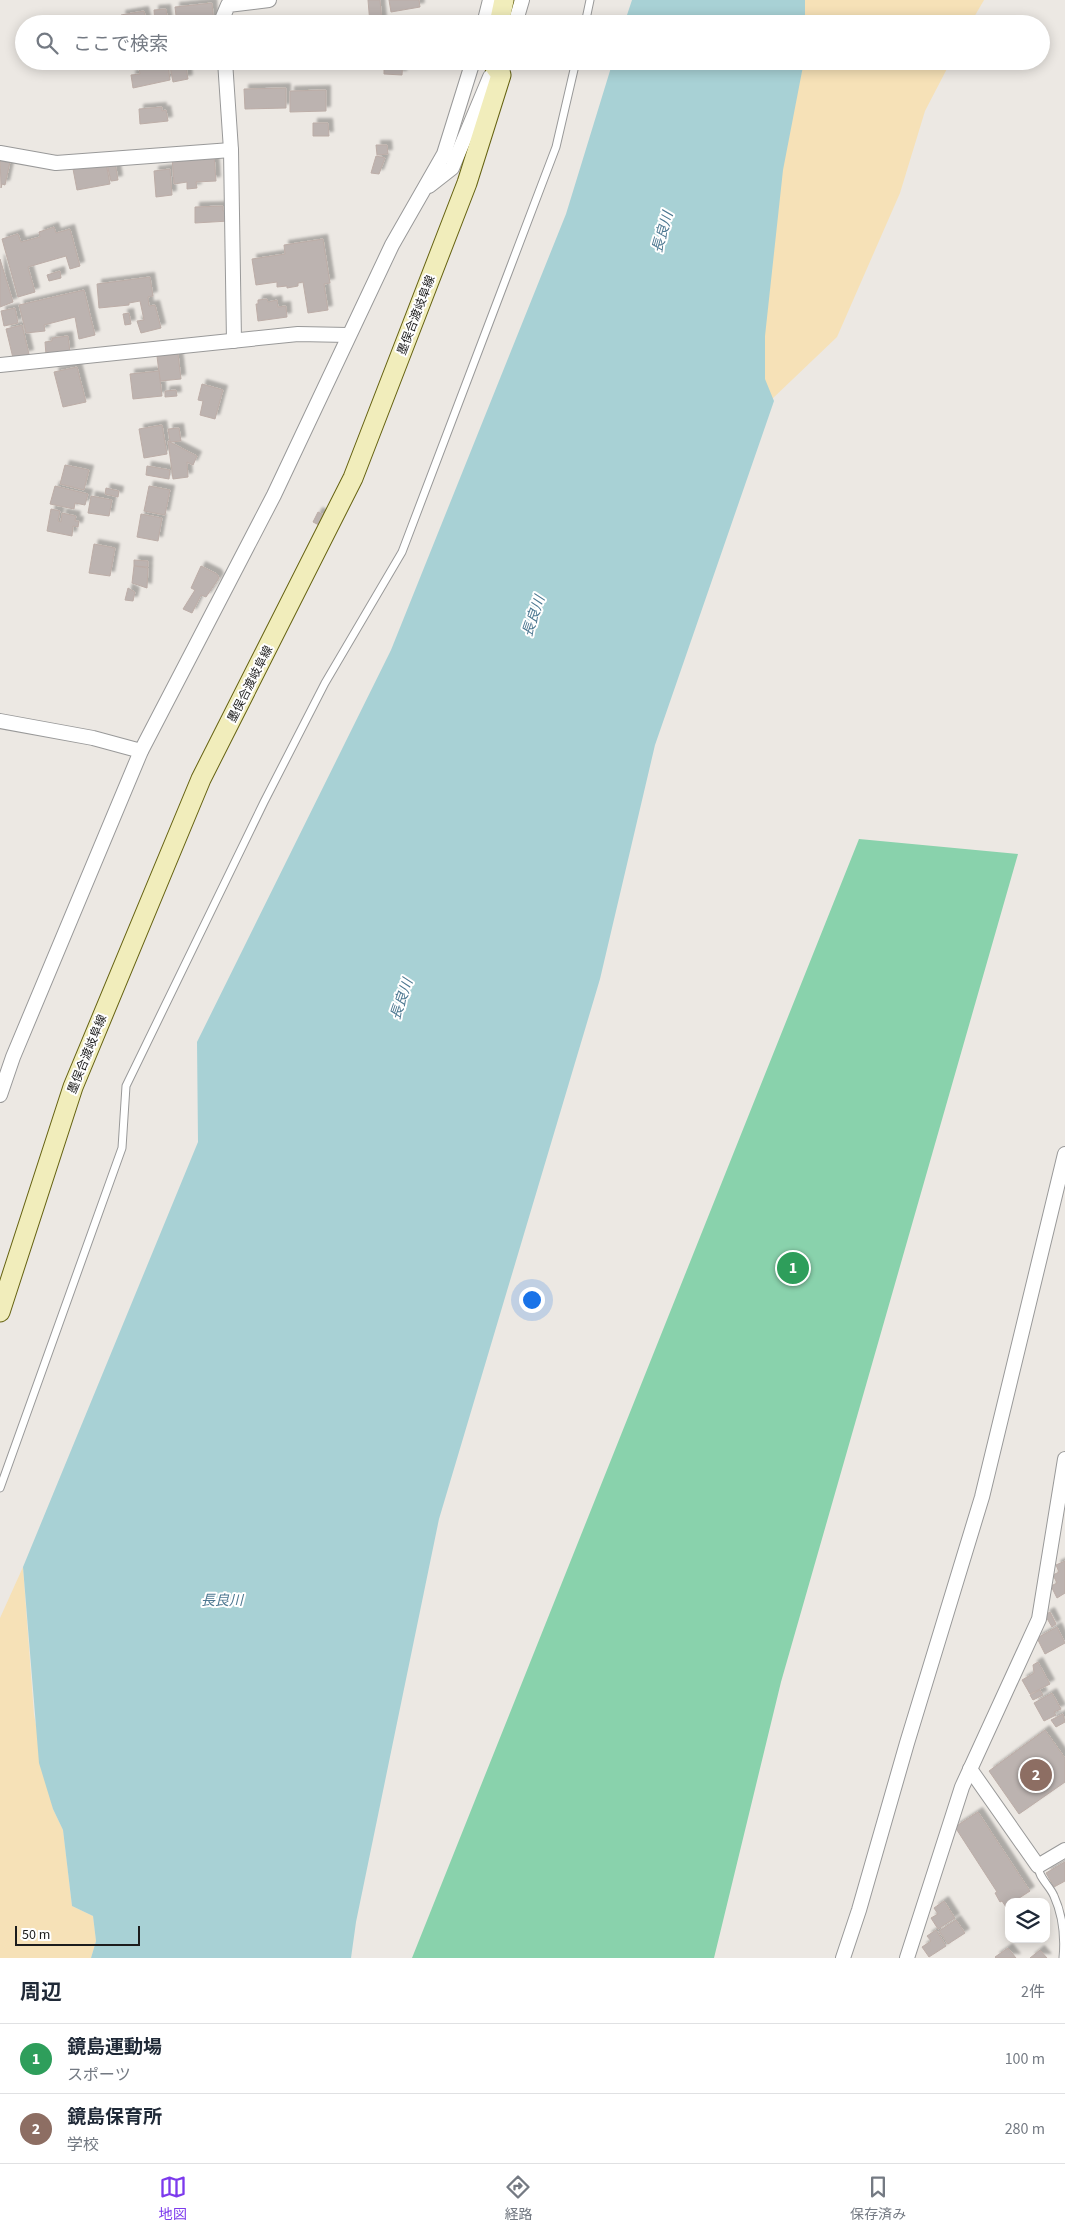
<!DOCTYPE html>
<html lang="ja">
<meta charset="utf-8">
<style>
:root{--surface:#fff;--page:#f2f2f3;--text:#1f2937;--muted:#747a83;--line:#e0e1e3;--accent:#7c3aed}
body{margin:0;font-family:"Source Sans 3","Noto Sans JP",sans-serif;background:var(--page);color:var(--text)}
.controls{position:absolute;right:15px;bottom:15px;display:grid;overflow:hidden;border-radius:10px;box-shadow:0 2px 12px #0003}
.controls button{width:45px;height:45px;display:grid;place-items:center;padding:0;border:0;border-bottom:1px solid var(--line);background:var(--surface);color:var(--text);font:25px sans-serif}
.scale{position:absolute;left:15px;bottom:12px;width:125px;box-sizing:border-box;padding-left:5px;border:2px solid #1c1c1c;border-top:0;font-size:14px;line-height:18px;white-space:nowrap;color:#1c1c1c;-webkit-text-stroke:4px #fff;paint-order:stroke}
.you{position:absolute;left:531px;top:1299px;width:18px;height:18px;margin:-12px;border:4px solid #fff;border-radius:50%;background:#1a73e8;box-shadow:0 0 0 8px #1a73e833}
.badge{display:grid;place-items:center;width:32px;height:32px;border-radius:50%;background:var(--accent);color:#fff;font-size:16px;font-weight:700}
.pin{position:absolute;translate:-50% -50%;border:2px solid #fff;box-shadow:0 1px 5px #0006}
.list{margin:0;padding:0;list-style:none}
h2{display:flex;justify-content:space-between;align-items:center;height:65px;margin:0;padding:0 20px;font-size:21px}
h2 small{font-size:16px;font-weight:400;color:var(--muted)}
.list li{display:grid;grid-template-columns:32px 1fr auto;gap:15px;align-items:center;box-sizing:border-box;height:70px;padding:0 20px;border-top:1px solid var(--line)}
.list b{display:block;font-size:19px;white-space:nowrap}
.list p{margin:0;font-size:16px;white-space:nowrap;color:var(--muted)}
.list em{font-size:16px;font-style:normal;color:var(--muted)}
.icon{flex:none;width:28px;height:28px;fill:none;stroke:currentColor;stroke-width:2;stroke-linecap:round;stroke-linejoin:round}
.map{position:relative;flex:none;width:1065px;height:1958px;overflow:hidden}
.search{position:absolute;background:var(--surface);box-shadow:0 2px 12px #0003;left:15px;right:15px;top:15px;height:55px;display:flex;align-items:center;gap:12px;box-sizing:border-box;padding:0 18px;border-radius:28px;color:var(--muted);font-size:19px}
.sheet{height:205px;background:var(--surface)}
nav{display:flex;justify-content:space-around;align-items:center;box-sizing:border-box;height:70px;border-top:1px solid var(--line);background:var(--surface);font-size:14px;color:var(--muted)}
nav a{display:grid;justify-items:center;gap:2px}
nav .on{color:var(--accent)}
.map>svg:first-child{display:block}
</style>
<div class="map">
<svg width="1065" height="1958" viewBox="0 0 1065 1958">
<defs>
<filter id="shadow"><feDropShadow dx="4.5" dy="-4.5" stdDeviation="1" flood-color="#0004"/></filter>
</defs>
<rect width="100%" height="100%" fill="#ece8e3"/>
<g fill="#f6e1b7">
<path d="M 805,0 L 984,0 L 970,24 L 801,24 Z"/>
<path d="M 795,61 L 951,61 L 925,111 L 900,193 L 837,337 L 771,400 L 761,392 L 760,343 Z"/>
<path d="M 23,1567 L 34,1715 L 53,1809 L 63,1830 L 72,1906 L 93,1916 L 96,1941 L 91,1958 L 0,1958 L 0,1618 Z"/>
</g>
<path fill="#89d2ac" d="M 859,839 L 1018,854 L 781,1682 L 714,1958 L 412,1958 Z"/>
<g fill="#a8d1d5">
<path d="M 632,0 L 805,0 L 805,24 L 624,24 Z"/>
<path d="M 613,61 L 804,61 L 783,170 L 765,336 L 765,379 L 774,401 L 655,745 L 600,979 L 439,1519 L 356,1922 L 351,1958 L 91,1958 L 96,1941 L 93,1916 L 72,1906 L 63,1830 L 53,1809 L 39,1763 L 23,1567 L 198,1142 L 197,1042 L 391,650 L 566,214 Z"/>
</g>
<g fill="#bcb3b0" stroke="#bcada7" filter="url(#shadow)">
<path d="M 368,0 L 380,0 L 382,22 L 370,24 Z"/>
<path d="M 389,0 L 419,0 L 420,7 L 391,12 Z"/>
<path d="M 212,3 L 214,24 L 177,24 L 175,7 Z"/>
<path d="M 166,9 L 168,24 L 155,24 L 154,10 Z"/>
<path d="M 144,11 L 147,24 L 123,24 L 121,15 Z"/>
<path d="M 160,61 L 161,68 L 168,66 L 170,80 L 133,88 L 131,75 L 140,74 L 138,62 Z"/>
<path d="M 169,61 L 185,61 L 188,79 L 173,82 Z"/>
<path d="M 384,61 L 403,61 L 402,75 L 384,74 Z"/>
<path d="M 286,88 L 286,108 L 245,109 L 244,89 Z"/>
<path d="M 326,90 L 326,111 L 290,112 L 290,91 Z"/>
<path d="M 162,107 L 162,111 L 166,110 L 168,121 L 140,124 L 139,109 Z"/>
<path d="M 313,123 L 328,123 L 329,136 L 313,136 Z"/>
<path d="M 376,145 L 387,145 L 388,154 L 377,155 Z"/>
<path d="M 214,155 L 216,181 L 196,182 L 197,188 L 187,189 L 187,182 L 174,184 L 172,158 Z"/>
<path d="M 0,156 L 10,162 L 5,185 L 2,184 L 1,188 Z"/>
<path d="M 376,156 L 385,158 L 379,174 L 371,173 Z"/>
<path d="M 115,162 L 118,180 L 111,181 L 107,164 Z"/>
<path d="M 106,163 L 110,184 L 77,190 L 73,169 Z"/>
<path d="M 170,169 L 172,195 L 156,197 L 154,171 Z"/>
<path d="M 223,206 L 223,211 L 228,211 L 229,221 L 195,223 L 195,207 Z"/>
<path d="M 54,227 L 56,233 L 70,229 L 80,266 L 70,269 L 66,256 L 28,267 L 35,292 L 18,297 L 2,239 L 18,234 L 21,242 L 40,237 L 39,232 Z"/>
<path d="M 323,239 L 330,283 L 324,284 L 328,310 L 308,313 L 303,282 L 298,283 L 298,286 L 287,288 L 287,286 L 277,287 L 277,282 L 256,285 L 252,259 L 285,254 L 284,245 Z"/>
<path d="M 0,259 L 13,302 L 0,307 Z"/>
<path d="M 60,271 L 61,278 L 49,281 L 47,275 Z"/>
<path d="M 150,277 L 153,296 L 148,297 L 149,306 L 155,305 L 161,328 L 141,333 L 137,321 L 144,320 L 140,301 L 129,303 L 129,305 L 99,308 L 97,284 Z"/>
<path d="M 84,290 L 95,335 L 79,339 L 75,317 L 44,325 L 45,331 L 26,333 L 19,305 Z"/>
<path d="M 267,299 L 268,302 L 277,300 L 278,307 L 286,306 L 287,317 L 258,321 L 256,304 L 258,304 L 258,300 Z"/>
<path d="M 15,308 L 18,323 L 4,326 L 1,311 Z"/>
<path d="M 129,313 L 131,324 L 125,325 L 123,314 Z"/>
<path d="M 22,325 L 29,354 L 13,358 L 6,329 Z"/>
<path d="M 68,336 L 70,352 L 46,355 L 45,342 L 52,341 L 52,338 Z"/>
<path d="M 178,354 L 181,379 L 160,381 L 157,356 Z"/>
<path d="M 77,367 L 86,402 L 63,407 L 54,372 Z"/>
<path d="M 159,371 L 162,396 L 133,399 L 130,374 Z"/>
<path d="M 202,384 L 223,390 L 215,419 L 200,415 L 203,401 L 198,400 Z"/>
<path d="M 176,390 L 177,396 L 165,397 L 165,391 Z"/>
<path d="M 162,425 L 167,454 L 144,458 L 139,429 Z"/>
<path d="M 179,428 L 181,441 L 170,442 L 168,429 Z"/>
<path d="M 168,441 L 197,456 L 193,465 L 187,462 L 188,477 L 173,479 Z"/>
<path d="M 65,465 L 89,470 L 84,490 L 60,484 Z"/>
<path d="M 147,466 L 170,470 L 169,479 L 146,475 Z"/>
<path d="M 55,486 L 88,494 L 85,505 L 75,503 L 74,509 L 50,504 Z"/>
<path d="M 149,486 L 170,490 L 165,515 L 144,511 Z"/>
<path d="M 106,488 L 119,491 L 118,497 L 105,494 Z"/>
<path d="M 91,496 L 112,500 L 109,516 L 88,513 Z"/>
<path d="M 51,509 L 60,511 L 58,521 L 61,522 L 62,513 L 76,516 L 75,521 L 79,521 L 78,527 L 73,526 L 72,536 L 47,531 Z"/>
<path d="M 318,512 L 326,516 L 321,526 L 313,522 Z"/>
<path d="M 141,514 L 162,518 L 158,541 L 137,537 Z"/>
<path d="M 94,544 L 115,548 L 110,576 L 89,573 Z"/>
<path d="M 134,560 L 148,561 L 148,567 L 134,566 Z"/>
<path d="M 134,566 L 148,568 L 147,588 L 132,583 Z"/>
<path d="M 201,566 L 217,574 L 219,578 L 206,597 L 201,595 L 192,613 L 183,609 L 195,590 L 191,588 Z"/>
<path d="M 128,588 L 135,592 L 133,601 L 125,600 Z"/>
<path d="M 1065,1561 L 1065,1593 L 1057,1598 L 1051,1586 L 1057,1583 L 1053,1575 L 1059,1572 L 1056,1565 Z"/>
<path d="M 1050,1612 L 1056,1624 L 1052,1627 L 1045,1615 Z"/>
<path d="M 1057,1627 L 1065,1643 L 1045,1654 L 1037,1638 Z"/>
<path d="M 1038,1662 L 1050,1684 L 1030,1694 L 1022,1680 L 1034,1673 L 1033,1665 Z"/>
<path d="M 1040,1690 L 1043,1695 L 1033,1700 L 1030,1695 Z"/>
<path d="M 1052,1693 L 1061,1709 L 1054,1712 L 1056,1715 L 1044,1721 L 1034,1703 Z"/>
<path d="M 1063,1714 L 1065,1722 L 1056,1727 L 1051,1720 Z"/>
<path d="M 1045,1730 L 1065,1758 L 1065,1782 L 1019,1814 L 989,1771 Z"/>
<path d="M 978,1812 L 1030,1891 L 1013,1902 L 1009,1902 L 1006,1907 L 1002,1901 L 1000,1902 L 995,1893 L 997,1892 L 955,1827 Z"/>
<path d="M 1065,1862 L 1065,1881 L 1054,1887 L 1046,1873 Z"/>
<path d="M 944,1901 L 955,1918 L 938,1929 L 931,1918 L 938,1914 L 934,1908 Z"/>
<path d="M 956,1920 L 965,1933 L 948,1944 L 939,1931 Z"/>
<path d="M 936,1930 L 946,1946 L 929,1957 L 922,1947 L 931,1941 L 927,1936 Z"/>
<path d="M 1008,1948 L 1016,1958 L 996,1958 L 995,1957 Z"/>
<path d="M 1040,1950 L 1047,1958 L 1030,1958 Z"/>
</g>
<g fill="none" stroke-linecap="round" stroke-linejoin="round">
<g stroke="#999" stroke-width="9">
<g id="lane">
<path d="M 585,24 L 590,0"/>
<path d="M 0,1488 L 122,1148 L 126,1086 L 264,802 L 325,683 L 402,552 L 556,147 L 576,61"/>
<path d="M 1038,1866 C 1038,1877 1050,1886 1054,1896 C 1063,1916 1065,1937 1063,1958"/>
</g>
</g>
<g stroke="#999" stroke-width="16">
<g id="street">
<path d="M 223,24 L 223,17 L 228,5 L 269,0"/>
<path d="M 484,24 L 490,0"/>
<path d="M 515,24 L 522,0"/>
<path d="M 225,61 L 231,150 L 234,341"/>
<path d="M 0,153 L 56,163 L 231,150"/>
<path d="M 429,186 L 452,168 L 490,77 L 501,75 L 505,61"/>
<path d="M 0,365 L 298,334 L 348,335"/>
<path d="M 0,721 L 93,738 L 141,751"/>
<path d="M 0,1095 L 13,1057 L 141,751 L 274,495 L 392,245 L 444,154 L 473,61"/>
<path d="M 970,1769 L 1038,1866 L 1065,1850"/>
<path d="M 843,1958 L 859,1910 L 907,1743 L 982,1497 L 1065,1154"/>
<path d="M 907,1958 L 962,1787 L 1039,1619 L 1065,1459"/>
</g>
</g>
<g stroke="#656211" stroke-width="21">
<g id="secondary">
<path d="M 499,24 L 504,0"/>
<path d="M 0,1312 L 73,1087 L 201,779 L 353,478 L 467,183 L 501,75 L 491,61"/>
</g>
</g>
<use href="#lane" stroke="#fff" stroke-width="7"/>
<use href="#street" stroke="#fff" stroke-width="14"/>
<use href="#secondary" stroke="#f1edbb" stroke-width="19"/>
</g>
<g text-anchor="middle" stroke-width="4" stroke-linejoin="round" paint-order="stroke">
<g font-size="12" fill="#1c1c1c" stroke="#fff">
<text transform="translate(416 315) rotate(-69)" y="4">墨俣合渡岐阜線</text>
<text transform="translate(250 684) rotate(-63)" y="4">墨俣合渡岐阜線</text>
<text transform="translate(87 1054) rotate(-68)" y="4">墨俣合渡岐阜線</text>
</g>
<g font-size="14" font-style="italic" fill="#4d7891" stroke="#fff">
<text transform="translate(662 232) rotate(-74)" y="5">長良川</text>
<text transform="translate(533 616) rotate(-71)" y="5">長良川</text>
<text transform="translate(401 999) rotate(-71)" y="5">長良川</text>
<text x="222" y="1605">長良川</text>
</g>
</g>
</svg>
<div class="controls">
<button><svg class="icon" aria-label="layers" viewBox="0 0 24 24"><path d="M12 4l9 5-9 5-9-5zM3 14l9 5 9-5"/></svg></button>
</div>
<div class="scale">50 m</div>
<div class="you"></div>
<div class="pin badge" style="left:793px;top:1268px;background:#2e9e5b">1</div>
<div class="pin badge" style="left:1036px;top:1775px;background:#8d6e63">2</div>
<div class="search"><svg class="icon" aria-label="search" viewBox="0 0 24 24"><circle cx="10" cy="10" r="6"/><path d="M15 15l6 6"/></svg>ここで検索</div>
</div>
<section class="sheet">
<h2>周辺<small>2件</small></h2>
<ul class="list">
<li><span class="badge" style="background:#2e9e5b">1</span><div><b>鏡島運動場</b><p>スポーツ</p></div><em>100 m</em></li>
<li><span class="badge" style="background:#8d6e63">2</span><div><b>鏡島保育所</b><p>学校</p></div><em>280 m</em></li>
</ul>
</section>
<nav>
<a class="on"><svg class="icon" aria-label="map" viewBox="0 0 24 24"><path d="M3 6l6-2 6 2 6-2v14l-6 2-6-2-6 2zM9 4v14M15 6v14"/></svg>地図</a>
<a><svg class="icon" aria-label="directions" viewBox="0 0 24 24"><path d="M12 3l9 9-9 9-9-9zM9 14v-3h6M13 9l2 2-2 2"/></svg>経路</a>
<a><svg class="icon" aria-label="saved" viewBox="0 0 24 24"><path d="M7 4h10v16l-5-4-5 4z"/></svg>保存済み</a>
</nav>
